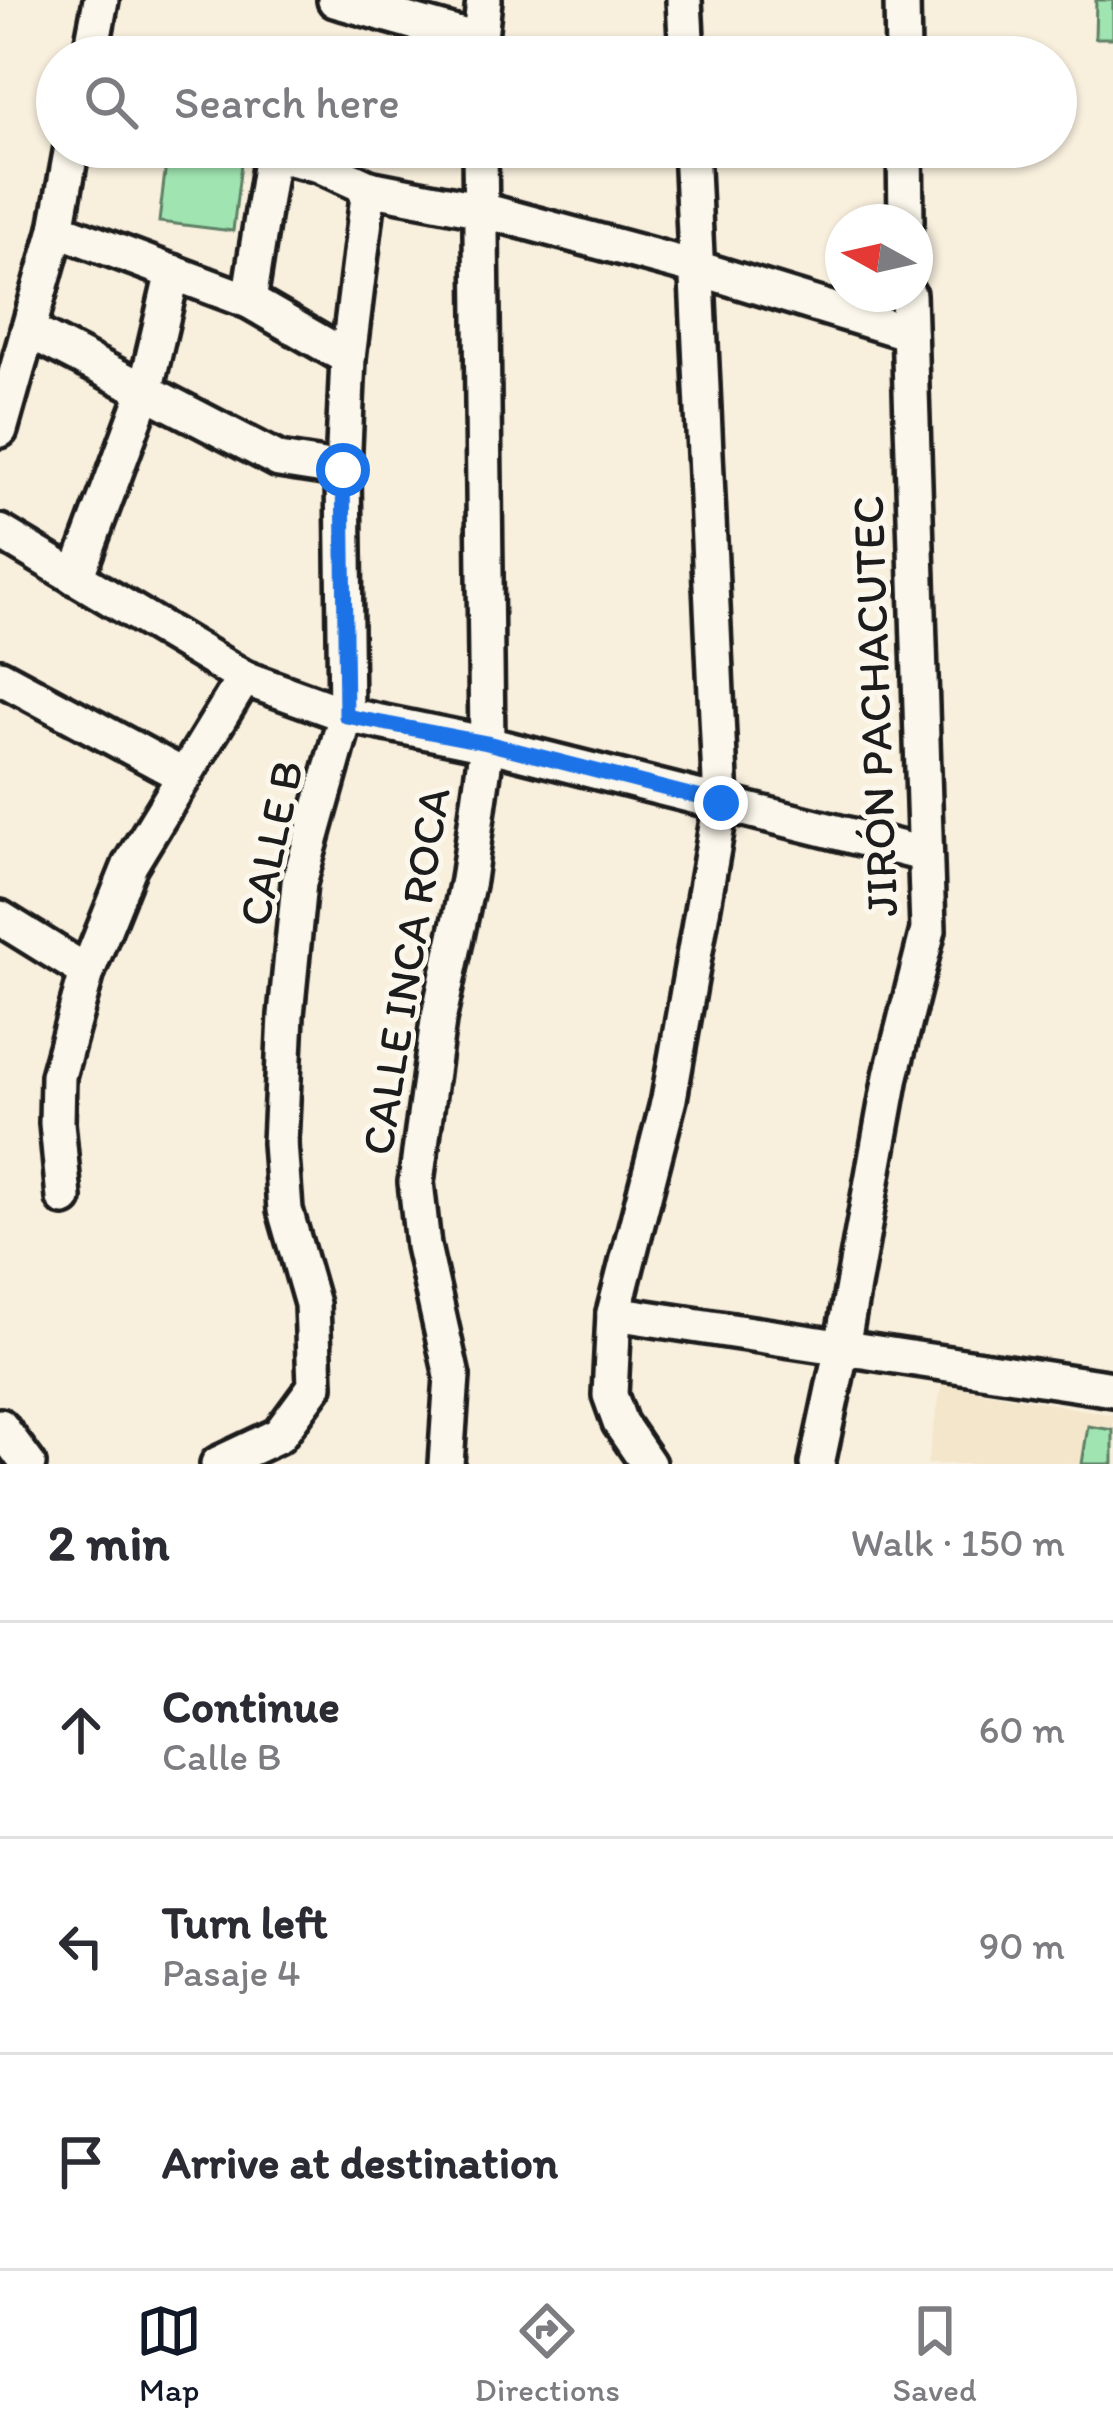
<!DOCTYPE html>
<meta charset="utf-8">
<style>
:root{--surface:#fff;--page:#f7f7f7;--text:#2b2b33;--muted:#7c7c81;--line:#e1e1e2;--accent:#111827}
body{margin:0;font-family:Itim,sans-serif;background:var(--page);color:var(--text)}
.compass{position:absolute;left:825px;top:204px;width:108px;height:108px;border-radius:50%;background:var(--surface);box-shadow:0 3px 9px #0004;rotate:278deg}
.stop{position:absolute;width:36px;height:36px;margin:-27px;border:9px solid #1a73e8;border-radius:50%;background:#fff}
.stop.end{background:#1a73e8;border-color:#fff;box-shadow:0 3px 12px #0008}
.list{margin:0;padding:0;list-style:none}
h2{display:flex;justify-content:space-between;align-items:center;height:156px;margin:0;padding:0 48px;font-size:51px}
h2 small{font-size:39px;font-weight:400;color:var(--muted)}
.list li{display:grid;grid-template-columns:78px 1fr auto;gap:36px;align-items:center;box-sizing:border-box;height:216px;padding:0 48px;border-top:3px solid var(--line)}
.list b{display:block;font-size:45px;white-space:nowrap}
.list p{margin:0;font-size:39px;white-space:nowrap;color:var(--muted)}
.list em{font-size:39px;font-style:normal;color:var(--muted)}
.icon{flex:none;width:66px;height:66px;fill:none;stroke:currentColor;stroke-width:2;stroke-linecap:round;stroke-linejoin:round}
.map{position:relative;flex:none;width:1113px;height:1464px;overflow:hidden}
.search{position:absolute;background:var(--surface);box-shadow:0 3px 9px #0004;left:36px;right:36px;top:36px;height:132px;display:flex;align-items:center;gap:30px;box-sizing:border-box;padding:0 42px;border-radius:66px;color:var(--muted);font-size:45px}
.sheet{height:804px;background:var(--surface)}
nav{display:flex;justify-content:space-around;align-items:center;box-sizing:border-box;height:168px;border-top:3px solid var(--line);background:var(--surface);font-size:33px;color:var(--muted)}
nav a{display:grid;justify-items:center;gap:6px}
nav .on{color:var(--accent)}
.map>svg:first-child{display:block}
</style>
<div class="map">
<svg width="1113" height="1464" viewBox="0 0 1113 1464">
<rect width="100%" height="100%" fill="#f8efdd"/>
<filter id="ink" filterUnits="userSpaceOnUse"><feTurbulence type="fractalNoise" baseFrequency=".00833" numOctaves="2"/><feDisplacementMap in="SourceGraphic" scale="24" xChannelSelector="R" yChannelSelector="G"/><feConvolveMatrix kernelMatrix="1 2 1 2 8 2 1 2 1" color-interpolation-filters="sRGB"/></filter>
<g filter="url(#ink)">
<path fill="#f4e6cb" d="M 942,1384 L 1113,1415 L 1113,1464 L 927,1464 Z"/>
<g fill="#a0e5b1" stroke="#5e8066" stroke-width="3">
<path d="M 1096,0 L 1113,0 L 1113,38 L 1095,38 Z"/>
<path d="M 168,147 L 243,147 L 233,231 L 159,222 Z"/>
<path d="M 1088,1426 L 1113,1430 L 1113,1464 L 1082,1464 Z"/>
</g>
<g fill="none" stroke-linecap="round" stroke-linejoin="round">
<g stroke="#1c1c1c" stroke-width="42">
<g id="minor">
<path d="M 335,0 L 477,40"/>
<path d="M 684,0 L 687,57"/>
<path d="M 902,0 L 903,57"/>
<path d="M 90,57 L 101,0"/>
<path d="M 478,57 L 484,0"/>
<path d="M 905,147 L 906,222"/>
<path d="M 57,229 L 249,301 L 348,358"/>
<path d="M 249,301 L 272,154 L 319,165 L 369,188 L 482,210 L 697,268 L 909,333"/>
<path d="M 28,330 L 279,460 L 343,470"/>
<path d="M 0,430 L 57,229 L 72,147"/>
<path d="M 0,532 L 244,678 L 346,715 L 487,744 L 923,854"/>
<path d="M 76,578 L 145,392 L 173,272"/>
<path d="M 0,677 L 184,776"/>
<path d="M 0,918 L 87,972"/>
<path d="M 64,1198 L 57,1123 L 58,1076 L 87,972 L 130,865 L 244,678"/>
<path d="M 614,1313 L 1113,1389"/>
<path d="M 0,1426 L 28,1464"/>
<path d="M 218,1464 L 279,1435 L 315,1386 L 312,1304 L 285,1210 L 280,1143 L 286,1015 L 299,883 L 346,715 L 343,470 L 348,358 L 369,188"/>
<path d="M 446,1464 L 452,1376 L 423,1246 L 416,1182 L 438,1021 L 468,880 L 487,744 L 480,147"/>
<path d="M 648,1464 L 620,1423 L 610,1395 L 614,1313 L 669,1099 L 721,803 L 691,147"/>
<path d="M 817,1464 L 842,1347 L 891,1076 L 928,930 L 908,294"/>
</g>
</g>
<use href="#minor" stroke="#fbf7ec" stroke-width="33"/>
</g>
</g>
<g fill="none" stroke-linecap="round" stroke-linejoin="round" filter="url(#ink)">
<path stroke="#1a73e8" stroke-width="15" d="M 343,470 L 346,716 L 487,743 L 721,803"/>
</g>
<g text-anchor="middle" stroke-width="10" stroke-linejoin="round" paint-order="stroke">
<g font-size="45" fill="#1c1c1c" stroke="#fbf7ec">
<text transform="translate(874 706) rotate(-92)" y="16">JIRÓN PACHACUTEC</text>
<text transform="translate(270 843) rotate(-78)" y="16">CALLE B</text>
<text transform="translate(405 971) rotate(-81)" y="16">CALLE INCA ROCA</text>
</g>
</g>
</svg>
<svg class="compass" viewBox="-18 -18 36 36"><path d="M0-13l5 13h-10z" fill="#e53935"/><path d="M0 13l5-13h-10z" fill="#7c7c81"/></svg>
<div class="stop" style="left:343px;top:470px"></div>
<div class="stop end" style="left:721px;top:803px"></div>
<div class="search"><svg class="icon" aria-label="search" viewBox="0 0 24 24"><circle cx="10" cy="10" r="6"/><path d="M15 15l6 6"/></svg>Search here</div>
</div>
<section class="sheet">
<h2>2 min<small>Walk · 150 m</small></h2>
<ul class="list">
<li><svg class="icon" aria-label="ahead" viewBox="0 0 24 24"><path d="M12 20V5M6 11l6-6 6 6"/></svg><div><b>Continue</b><p>Calle B</p></div><em>60 m</em></li>
<li><svg class="icon" aria-label="left" viewBox="0 0 24 24"><path d="M17 20v-9H6M10 6l-5 5 5 5"/></svg><div><b>Turn left</b><p>Pasaje 4</p></div><em>90 m</em></li>
<li><svg class="icon" aria-label="arrive" viewBox="0 0 24 24"><path d="M6 21V4h12l-3 4 3 4H6"/></svg><div><b>Arrive at destination</b></div></li>
</ul>
</section>
<nav>
<a class="on"><svg class="icon" aria-label="map" viewBox="0 0 24 24"><path d="M3 6l6-2 6 2 6-2v14l-6 2-6-2-6 2zM9 4v14M15 6v14"/></svg>Map</a>
<a><svg class="icon" aria-label="directions" viewBox="0 0 24 24"><path d="M12 3l9 9-9 9-9-9zM9 14v-3h6M13 9l2 2-2 2"/></svg>Directions</a>
<a><svg class="icon" aria-label="saved" viewBox="0 0 24 24"><path d="M7 4h10v16l-5-4-5 4z"/></svg>Saved</a>
</nav>
